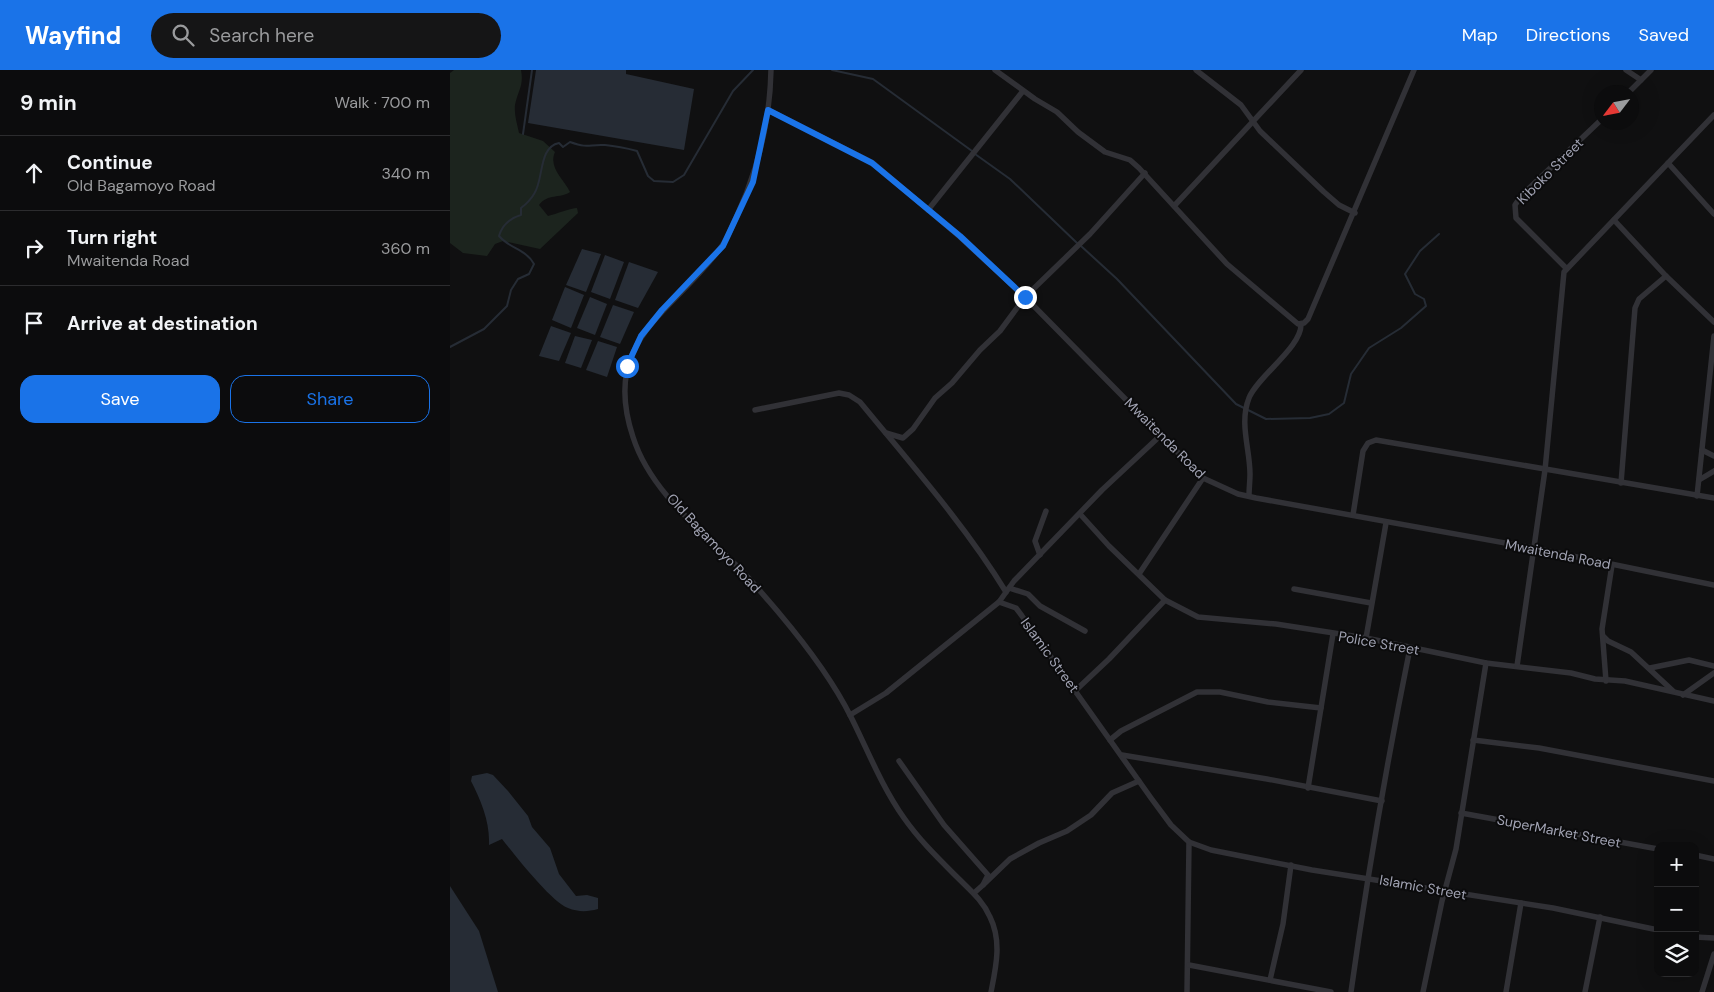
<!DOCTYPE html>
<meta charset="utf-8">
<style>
:root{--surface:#0c0c0d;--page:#151516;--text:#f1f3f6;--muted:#9a9b9d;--line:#2c2c2e;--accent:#1a73e8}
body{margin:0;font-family:"DM Sans",sans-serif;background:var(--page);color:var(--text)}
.controls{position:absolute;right:15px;bottom:15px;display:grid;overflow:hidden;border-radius:10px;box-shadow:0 5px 20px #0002}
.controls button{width:45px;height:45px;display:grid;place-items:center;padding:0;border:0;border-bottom:1px solid var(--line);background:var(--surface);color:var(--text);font:25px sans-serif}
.compass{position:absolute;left:1144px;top:15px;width:45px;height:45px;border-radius:50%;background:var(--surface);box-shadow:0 5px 20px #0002;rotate:238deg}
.stop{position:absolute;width:15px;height:15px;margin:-11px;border:4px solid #1a73e8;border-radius:50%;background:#fff}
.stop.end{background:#1a73e8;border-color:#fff;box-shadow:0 1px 5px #0008}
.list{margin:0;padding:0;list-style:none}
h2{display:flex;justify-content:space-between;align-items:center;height:65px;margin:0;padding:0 20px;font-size:21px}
h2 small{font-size:16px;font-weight:400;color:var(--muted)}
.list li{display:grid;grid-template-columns:32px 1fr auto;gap:15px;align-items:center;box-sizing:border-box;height:75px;padding:0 20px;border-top:1px solid var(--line)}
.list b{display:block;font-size:19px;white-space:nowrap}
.list p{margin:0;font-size:16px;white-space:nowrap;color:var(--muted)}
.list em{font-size:16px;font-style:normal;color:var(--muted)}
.actions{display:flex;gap:10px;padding:15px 20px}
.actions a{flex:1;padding:11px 0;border:1px solid var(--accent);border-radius:15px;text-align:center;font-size:18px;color:var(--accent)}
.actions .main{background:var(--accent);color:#fff}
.icon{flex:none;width:28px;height:28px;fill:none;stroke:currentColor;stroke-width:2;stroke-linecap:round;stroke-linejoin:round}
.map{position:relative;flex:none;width:1264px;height:922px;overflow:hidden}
header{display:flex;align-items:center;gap:30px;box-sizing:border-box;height:70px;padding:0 25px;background:var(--accent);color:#fff}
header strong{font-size:24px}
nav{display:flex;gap:28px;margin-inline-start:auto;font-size:18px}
.search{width:350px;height:45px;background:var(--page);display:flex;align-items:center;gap:12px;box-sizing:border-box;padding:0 18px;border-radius:28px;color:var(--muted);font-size:19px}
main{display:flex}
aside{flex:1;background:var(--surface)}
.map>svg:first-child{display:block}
</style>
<header>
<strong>Wayfind</strong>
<div class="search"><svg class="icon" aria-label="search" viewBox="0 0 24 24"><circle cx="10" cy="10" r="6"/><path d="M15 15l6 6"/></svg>Search here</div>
<nav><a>Map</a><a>Directions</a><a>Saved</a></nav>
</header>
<main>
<aside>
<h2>9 min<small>Walk · 700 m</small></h2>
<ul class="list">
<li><svg class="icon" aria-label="ahead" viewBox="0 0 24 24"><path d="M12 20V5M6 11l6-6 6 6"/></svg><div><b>Continue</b><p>Old Bagamoyo Road</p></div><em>340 m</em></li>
<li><svg class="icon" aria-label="right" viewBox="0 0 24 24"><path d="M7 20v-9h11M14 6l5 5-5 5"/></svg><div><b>Turn right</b><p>Mwaitenda Road</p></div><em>360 m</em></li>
<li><svg class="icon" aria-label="arrive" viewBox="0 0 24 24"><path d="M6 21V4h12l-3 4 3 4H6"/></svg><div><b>Arrive at destination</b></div></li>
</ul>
<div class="actions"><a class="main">Save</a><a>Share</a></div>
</aside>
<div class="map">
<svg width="1264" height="922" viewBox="0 0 1264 922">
<rect width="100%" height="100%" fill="#101011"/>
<path fill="#1c241e" d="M 4,0 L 71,0 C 74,16 68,20 65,35 C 64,45 67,53 69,63 L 93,71 L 105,82 C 98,98 114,109 120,122 C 110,129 98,123 89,135 L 98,146 C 106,144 121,138 127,138 L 128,143 L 90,179 L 53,171 L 45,174 L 37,186 L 13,183 L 0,173 L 0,3 Z"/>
<g fill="#262c35">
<path d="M 86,0 L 176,0 L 176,4 L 244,19 L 234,80 L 78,53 Z"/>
<path d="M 132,179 L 151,184 L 136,222 L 116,215 Z"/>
<path d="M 155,185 L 174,192 L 160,229 L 141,222 Z"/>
<path d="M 179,192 L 208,202 L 188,238 L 165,230 Z"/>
<path d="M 115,217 L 134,225 L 121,258 L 102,250 Z"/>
<path d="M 140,227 L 157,234 L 145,265 L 127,258 Z"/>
<path d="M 163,235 L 184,242 L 170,274 L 150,267 Z"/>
<path d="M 101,256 L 121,263 L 109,291 L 89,286 Z"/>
<path d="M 125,266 L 142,270 L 131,298 L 115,293 Z"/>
<path d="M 148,271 L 167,277 L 157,307 L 136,300 Z"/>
<path d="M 37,703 L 43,705 L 58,721 L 78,746 L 82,757 L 100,778 L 109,804 L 126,826 L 137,825 L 148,828 L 148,839 C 137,842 128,842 118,838 C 102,833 63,783 52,769 L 39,775 C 40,751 31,731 21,711 L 22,706 Z"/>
<path d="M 0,816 L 29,861 L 48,922 L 0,922 Z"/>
</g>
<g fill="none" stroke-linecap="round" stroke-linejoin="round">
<g stroke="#262c35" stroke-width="2">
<path d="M 382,0 L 423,9 L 522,81"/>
<path d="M 73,64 L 82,0"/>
<path d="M 525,84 L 560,109 L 627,173"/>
<path d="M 631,176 L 667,209 L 786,334 L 794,338"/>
<path d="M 0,277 L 34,259 L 57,236 L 61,220 L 68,209 L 79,204 L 84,194 C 76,179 60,179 49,166 C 52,155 61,148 71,145 L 71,138 C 75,135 81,129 84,124 C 94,110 88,77 109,73 L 113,77 L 120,72 C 140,79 138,74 155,75 C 166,76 176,78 187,81 L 198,106 L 204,111 L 223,112 L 234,105 L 283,21 L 303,0"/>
<path d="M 798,340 L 816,349 L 860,348 L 879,344 L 894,333 L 901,304 L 919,278 L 951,258 L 976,236 L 974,229 L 965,224 L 955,204 L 970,181 L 989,164"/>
</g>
<g stroke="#313136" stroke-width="5.5">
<path d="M 321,0 C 320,53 308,100 286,148 C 281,158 278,169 271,177 C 223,244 150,268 183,367 C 200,421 251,460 289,498 C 303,512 316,528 329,543 C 356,575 382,609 401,647 C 418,681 432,717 454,748 C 470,771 490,790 509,809 C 521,821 533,831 540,847 C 552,871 546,897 541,922"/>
<path d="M 545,0 L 585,29 L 607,42 L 628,62 L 655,82 L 680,90 L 689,98 L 777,194 L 848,254 L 854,253 L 858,249 L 964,0"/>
<path d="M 746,0 L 791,35 L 810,61 L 874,122 L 889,135 L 905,143"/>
<path d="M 1176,0 L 1191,10"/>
<path d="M 1179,22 L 1201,0"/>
<path d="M 318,40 L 423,93 L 510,167 L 575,227 L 753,408 L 788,424 L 806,428 L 1083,478 L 1264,515"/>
<path d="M 1218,93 L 1264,144"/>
<path d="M 725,135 L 851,0"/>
<path d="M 478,140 L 573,21"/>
<path d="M 1164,150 L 1216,206 L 1264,252"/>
<path d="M 1116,198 L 1066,148 L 1065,135 L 1071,126 L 1152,49"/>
<path d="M 305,340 L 389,323 L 399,325 L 410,332 C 460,393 515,455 556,522"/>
<path d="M 436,363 L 453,368 L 463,359 L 485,328 L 502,313 L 530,280 L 550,261 L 575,227 L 640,164 L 695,103"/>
<path d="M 1252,380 L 1264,386"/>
<path d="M 1249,410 L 1264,401"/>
<path d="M 1171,413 L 1185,238 L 1189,229 L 1216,206"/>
<path d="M 799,426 C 799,419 800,411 800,404 C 800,379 789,353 799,328 C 807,307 852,277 851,254"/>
<path d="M 1247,426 L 1264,266"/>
<path d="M 630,444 L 659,476 L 715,530 L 748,547 L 826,554 L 916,568 L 1036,593 L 1121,603 L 1145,609 L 1175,611 L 1264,631"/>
<path d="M 903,445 L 913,381 L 918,373 L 926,370 L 1264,428"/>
<path d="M 590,485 L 585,471 L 596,441"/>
<path d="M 689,504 L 753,408"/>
<path d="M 559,518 L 578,524 L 590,536 L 635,561"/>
<path d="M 844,519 L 921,533"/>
<path d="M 549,532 L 564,511 L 652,420 L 711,365"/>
<path d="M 1153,566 L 1158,571 L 1181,582 L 1223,621"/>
<path d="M 916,568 L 936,453"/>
<path d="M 1067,596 L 1095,400 L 1114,202 L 1264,45"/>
<path d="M 1200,598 L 1239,590 L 1264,596"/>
<path d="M 1156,611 L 1152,559 L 1162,495"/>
<path d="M 626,620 L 659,589 L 715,530"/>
<path d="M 1233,625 L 1264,603"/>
<path d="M 400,645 L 436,623 L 549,532 L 566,538 L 572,546 L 701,728 L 721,755 L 739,772 L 737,922"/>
<path d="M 660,670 L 671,661 L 747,622 L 770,622 L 818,632 L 871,638"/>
<path d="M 1023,670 L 1089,678 L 1264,711"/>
<path d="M 672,685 L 817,709 L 932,731"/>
<path d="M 449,691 L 494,755 L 538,805 L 533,815 L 524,823"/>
<path d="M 858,718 L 883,564"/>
<path d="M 1011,743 L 1208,779"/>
<path d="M 739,772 L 761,780 L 862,800 L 1103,838 L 1208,860"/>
<path d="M 1245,785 L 1264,789"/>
<path d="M 533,815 L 560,789 L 589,773 L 617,761 L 641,745 L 662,723 L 689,711"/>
<path d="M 1245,867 L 1264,868"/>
<path d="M 739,895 L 881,922"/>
<path d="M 820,910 L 833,854 L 841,795"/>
<path d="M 901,922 C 917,807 937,692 960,578"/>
<path d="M 973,922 L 992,831 L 1006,779 L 1036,593"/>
<path d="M 1056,922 L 1071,833"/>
<path d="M 1135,922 L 1150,847"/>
<path d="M 1252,922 L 1264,884"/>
</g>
</g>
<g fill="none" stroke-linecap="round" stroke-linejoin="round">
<path stroke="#1a73e8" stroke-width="6" d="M 177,296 L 191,266 L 212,240 L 273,176 L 303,112 L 318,40 L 422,93 L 510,166 L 575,227"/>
</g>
<g text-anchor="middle" stroke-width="4" stroke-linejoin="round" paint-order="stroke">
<g font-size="14" fill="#a1a3b3" stroke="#0b0b0c">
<text transform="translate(1100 101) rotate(-45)" y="5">Kiboko Street</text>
<text transform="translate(715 368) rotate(45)" y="5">Mwaitenda Road</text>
<text transform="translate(264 473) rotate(47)" y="5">Old Bagamoyo Road</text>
<text transform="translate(1108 484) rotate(11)" y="5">Mwaitenda Road</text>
<text transform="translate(929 573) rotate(10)" y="5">Police Street</text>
<text transform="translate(600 585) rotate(54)" y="5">Islamic Street</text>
<text transform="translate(1109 761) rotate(11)" y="5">SuperMarket Street</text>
<text transform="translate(973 817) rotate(10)" y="5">Islamic Street</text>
</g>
</g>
</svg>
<div class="controls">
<button>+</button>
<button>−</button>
<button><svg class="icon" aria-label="layers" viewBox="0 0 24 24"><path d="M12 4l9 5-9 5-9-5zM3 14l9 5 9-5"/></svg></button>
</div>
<svg class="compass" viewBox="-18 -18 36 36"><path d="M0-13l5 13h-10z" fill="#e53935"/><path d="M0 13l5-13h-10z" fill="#9a9b9d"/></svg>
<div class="stop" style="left:177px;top:296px"></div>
<div class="stop end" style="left:575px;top:227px"></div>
</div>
</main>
